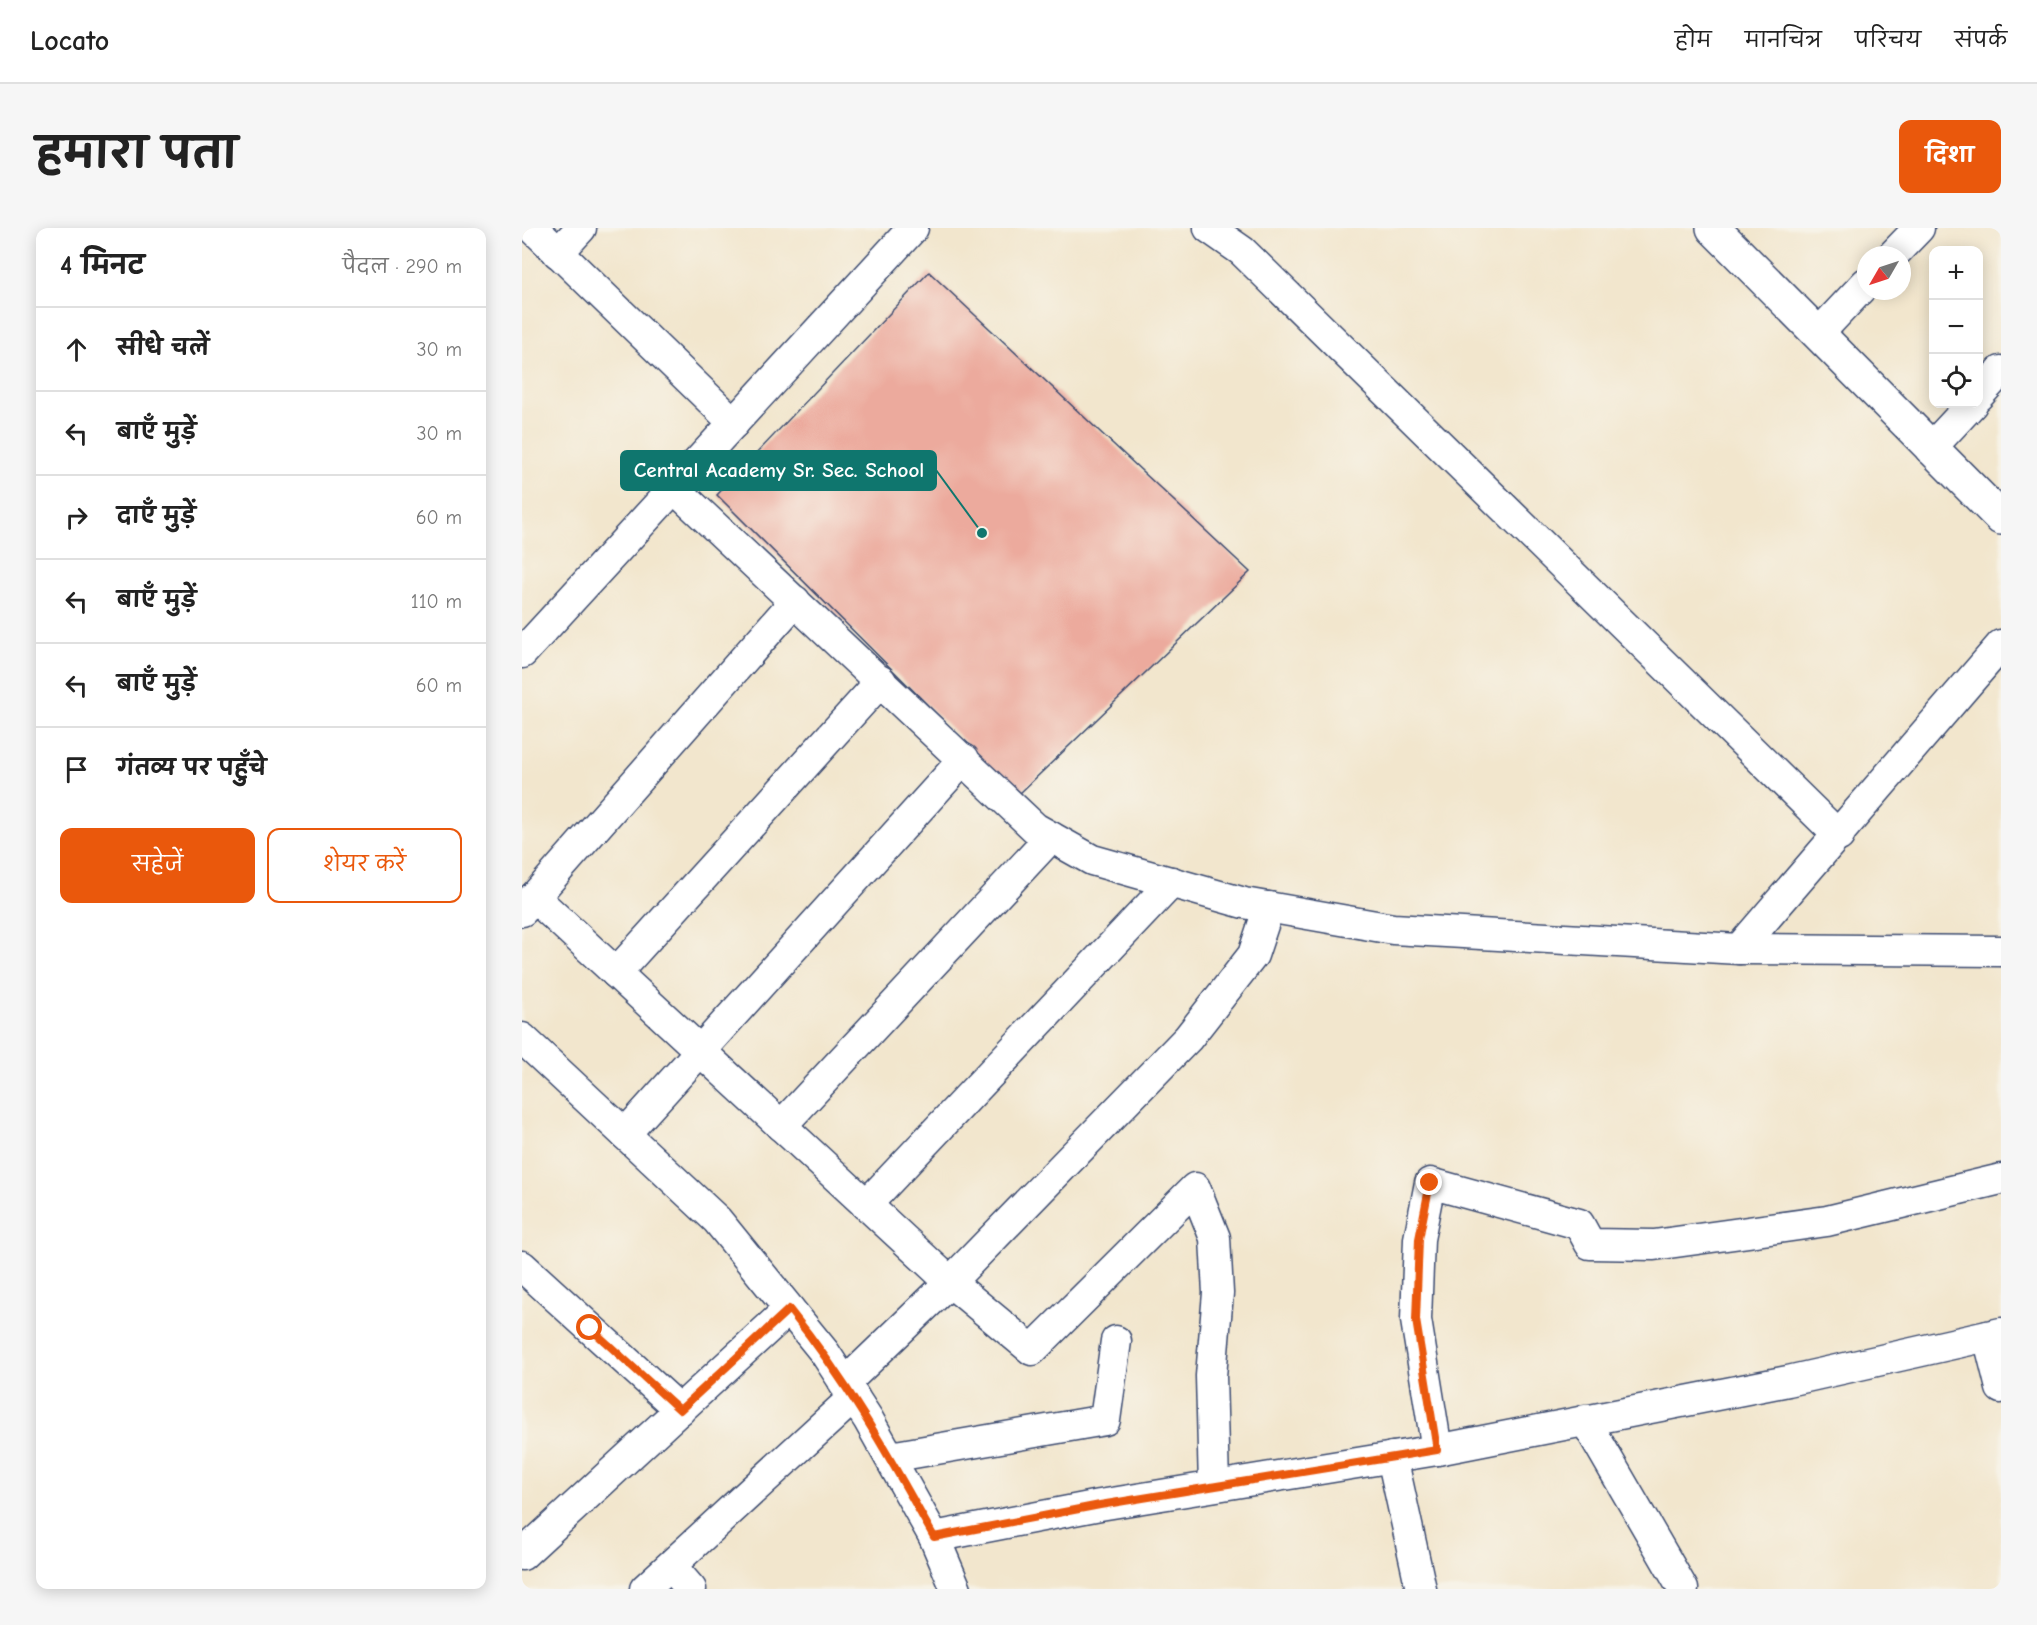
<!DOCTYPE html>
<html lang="hi">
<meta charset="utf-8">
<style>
:root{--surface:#fff;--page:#f6f6f6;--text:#222;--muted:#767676;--line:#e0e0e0;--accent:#ea580c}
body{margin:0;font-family:"Comic Neue","Playpen Sans Deva",sans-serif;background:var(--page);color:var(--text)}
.controls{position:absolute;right:18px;top:18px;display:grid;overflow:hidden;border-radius:12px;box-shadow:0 3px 15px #0003}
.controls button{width:54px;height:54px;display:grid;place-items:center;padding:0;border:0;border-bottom:2px solid var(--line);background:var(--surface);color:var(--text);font:30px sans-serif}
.compass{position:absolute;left:1335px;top:18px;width:54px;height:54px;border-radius:50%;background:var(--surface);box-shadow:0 3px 15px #0003;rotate:231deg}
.stop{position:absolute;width:18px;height:18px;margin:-14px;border:4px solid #ea580c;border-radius:50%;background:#fff}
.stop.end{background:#ea580c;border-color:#fff;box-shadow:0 2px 6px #0008}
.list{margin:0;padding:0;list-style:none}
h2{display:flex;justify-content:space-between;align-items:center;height:78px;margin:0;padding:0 24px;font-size:26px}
h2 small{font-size:20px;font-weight:400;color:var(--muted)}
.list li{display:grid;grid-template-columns:39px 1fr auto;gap:18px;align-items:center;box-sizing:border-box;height:84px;padding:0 24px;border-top:2px solid var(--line)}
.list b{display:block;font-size:22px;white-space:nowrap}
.list em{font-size:20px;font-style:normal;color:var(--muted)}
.actions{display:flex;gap:12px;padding:18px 24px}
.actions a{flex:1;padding:14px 0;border:2px solid var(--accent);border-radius:12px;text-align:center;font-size:21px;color:var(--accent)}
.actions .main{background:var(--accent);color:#fff}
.icon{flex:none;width:33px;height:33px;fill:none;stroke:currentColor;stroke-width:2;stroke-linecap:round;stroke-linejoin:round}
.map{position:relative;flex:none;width:1479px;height:1361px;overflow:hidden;border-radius:12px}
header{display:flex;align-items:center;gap:36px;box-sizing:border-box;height:84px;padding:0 30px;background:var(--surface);border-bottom:2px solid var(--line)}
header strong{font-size:28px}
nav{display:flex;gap:33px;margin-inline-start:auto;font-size:21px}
.intro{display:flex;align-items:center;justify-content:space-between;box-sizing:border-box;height:144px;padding:0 36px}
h1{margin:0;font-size:42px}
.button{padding:15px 27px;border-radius:12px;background:var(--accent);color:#fff;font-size:21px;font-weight:700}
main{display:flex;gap:36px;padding:0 36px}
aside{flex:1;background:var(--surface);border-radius:12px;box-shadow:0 3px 15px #0003}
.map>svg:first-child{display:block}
</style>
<header>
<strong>Locato</strong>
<nav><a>होम</a><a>मानचित्र</a><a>परिचय</a><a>संपर्क</a></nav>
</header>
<div class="intro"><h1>हमारा पता</h1><a class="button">दिशा</a></div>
<main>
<aside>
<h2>4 मिनट<small>पैदल · 290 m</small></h2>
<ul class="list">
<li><svg class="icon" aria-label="ahead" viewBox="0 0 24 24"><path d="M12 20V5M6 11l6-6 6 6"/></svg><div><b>सीधे चलें</b></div><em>30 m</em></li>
<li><svg class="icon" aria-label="left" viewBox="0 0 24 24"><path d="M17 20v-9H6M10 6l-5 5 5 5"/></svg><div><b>बाएँ मुड़ें</b></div><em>30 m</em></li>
<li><svg class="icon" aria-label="right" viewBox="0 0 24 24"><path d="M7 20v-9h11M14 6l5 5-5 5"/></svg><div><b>दाएँ मुड़ें</b></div><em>60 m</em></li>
<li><svg class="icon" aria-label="left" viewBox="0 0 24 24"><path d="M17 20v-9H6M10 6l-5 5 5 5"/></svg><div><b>बाएँ मुड़ें</b></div><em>110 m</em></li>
<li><svg class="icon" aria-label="left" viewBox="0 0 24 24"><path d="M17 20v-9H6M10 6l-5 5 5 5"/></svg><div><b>बाएँ मुड़ें</b></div><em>60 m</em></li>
<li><svg class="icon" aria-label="arrive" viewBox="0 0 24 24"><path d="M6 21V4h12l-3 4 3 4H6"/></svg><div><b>गंतव्य पर पहुँचे</b></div></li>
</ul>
<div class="actions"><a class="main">सहेजें</a><a>शेयर करें</a></div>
</aside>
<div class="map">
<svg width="1479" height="1361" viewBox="0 0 1479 1361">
<rect width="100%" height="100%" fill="#f7f3e8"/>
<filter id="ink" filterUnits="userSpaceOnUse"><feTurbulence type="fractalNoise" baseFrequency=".0167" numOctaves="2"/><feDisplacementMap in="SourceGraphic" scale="12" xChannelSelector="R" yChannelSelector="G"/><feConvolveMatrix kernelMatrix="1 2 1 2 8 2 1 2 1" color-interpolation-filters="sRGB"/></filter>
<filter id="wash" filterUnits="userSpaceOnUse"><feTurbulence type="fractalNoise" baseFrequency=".008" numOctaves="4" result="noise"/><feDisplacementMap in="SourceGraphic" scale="24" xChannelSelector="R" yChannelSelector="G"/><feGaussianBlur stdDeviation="1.35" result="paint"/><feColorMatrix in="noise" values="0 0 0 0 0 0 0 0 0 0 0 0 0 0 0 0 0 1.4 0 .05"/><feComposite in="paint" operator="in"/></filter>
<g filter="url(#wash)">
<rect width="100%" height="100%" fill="#f2e6cd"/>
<g id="blocks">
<path fill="#ecaa9d" d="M 407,44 L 728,344 L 496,567 L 195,267 Z"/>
</g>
</g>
<g filter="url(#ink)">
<use href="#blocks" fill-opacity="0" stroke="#3b4a6f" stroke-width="1.5"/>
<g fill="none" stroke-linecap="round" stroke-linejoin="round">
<g stroke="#3b4a6f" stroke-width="33">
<g id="minor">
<path d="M 11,0 L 212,195"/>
<path d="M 687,0 L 720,23 L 1317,608"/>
<path d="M 36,25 L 59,0"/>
<path d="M 1371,27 L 1397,0"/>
<path d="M 1296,106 L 1344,55"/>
<path d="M 1456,168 L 1479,143"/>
<path d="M 1408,221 L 1450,176"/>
<path d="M 152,260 L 513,600 L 570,632 L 722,675 L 871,701 L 1217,721 L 1479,723"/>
<path d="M 0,425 L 391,0"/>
<path d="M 12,669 L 428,1054 L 510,1122 L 673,960 L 693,1010 L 696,1065 L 689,1148 L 692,1258"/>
<path d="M 0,683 L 273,373"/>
<path d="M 1217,721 L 1479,417"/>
<path d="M 94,745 L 359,453"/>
<path d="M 0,810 L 195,992 L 303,1125 L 346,1191 L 412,1309 L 434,1361"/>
<path d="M 259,898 L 529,609"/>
<path d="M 103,906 L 442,531"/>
<path d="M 344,977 L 650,654"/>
<path d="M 0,1038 L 158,1182"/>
<path d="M 1466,1108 L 1479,1160"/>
<path d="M 322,1156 L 428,1054 L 666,810 L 731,727 L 747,679"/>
<path d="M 1063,1192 L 1161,1361"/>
<path d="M 915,1222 L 894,1092 L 897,1011 L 908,955 L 1057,996 L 1068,1016 L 1132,1017 L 1305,993 L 1479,951"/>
<path d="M 368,1229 L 583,1192 L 594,1113"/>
<path d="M 870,1229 L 899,1361"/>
<path d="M 412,1309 L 578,1277 L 915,1222 L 1266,1153 L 1479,1105"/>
<path d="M 0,1327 L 267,1081"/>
<path d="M 149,1338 L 169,1361"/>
<path d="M 123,1361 L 332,1169"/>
</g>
</g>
<g stroke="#3b4a6f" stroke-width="36">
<path id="tertiary" d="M 1191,0 L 1479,290"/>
</g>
<use href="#minor" stroke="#fff" stroke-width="30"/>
<use href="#tertiary" stroke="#fff" stroke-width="33"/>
</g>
</g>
<g fill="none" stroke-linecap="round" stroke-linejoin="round" filter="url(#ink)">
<path stroke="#ea580c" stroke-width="8" d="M 68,1100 L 158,1182 L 267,1081 C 326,1154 367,1228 412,1309 L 578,1277 L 915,1222 L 894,1092 L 897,1011 L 908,955"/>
</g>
<path fill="none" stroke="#0f766e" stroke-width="2" d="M460 305L414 242"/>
<circle fill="#0f766e" stroke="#f7f3e8" stroke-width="2" cx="460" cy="305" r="6"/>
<rect fill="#0f766e" stroke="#0f766e" stroke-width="2" x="99" y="223" width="315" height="39" rx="6"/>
<g font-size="21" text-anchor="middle" font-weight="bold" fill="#fff">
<text x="257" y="249">Central Academy Sr. Sec. School</text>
</g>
</svg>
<div class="controls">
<button>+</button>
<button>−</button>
<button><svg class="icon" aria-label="locate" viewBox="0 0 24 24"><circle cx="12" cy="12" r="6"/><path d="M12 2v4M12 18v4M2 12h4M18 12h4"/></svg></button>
</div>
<svg class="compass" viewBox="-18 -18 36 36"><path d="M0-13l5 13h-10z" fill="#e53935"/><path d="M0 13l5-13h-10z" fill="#767676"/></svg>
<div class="stop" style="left:68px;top:1100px"></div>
<div class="stop end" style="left:908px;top:955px"></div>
</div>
</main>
